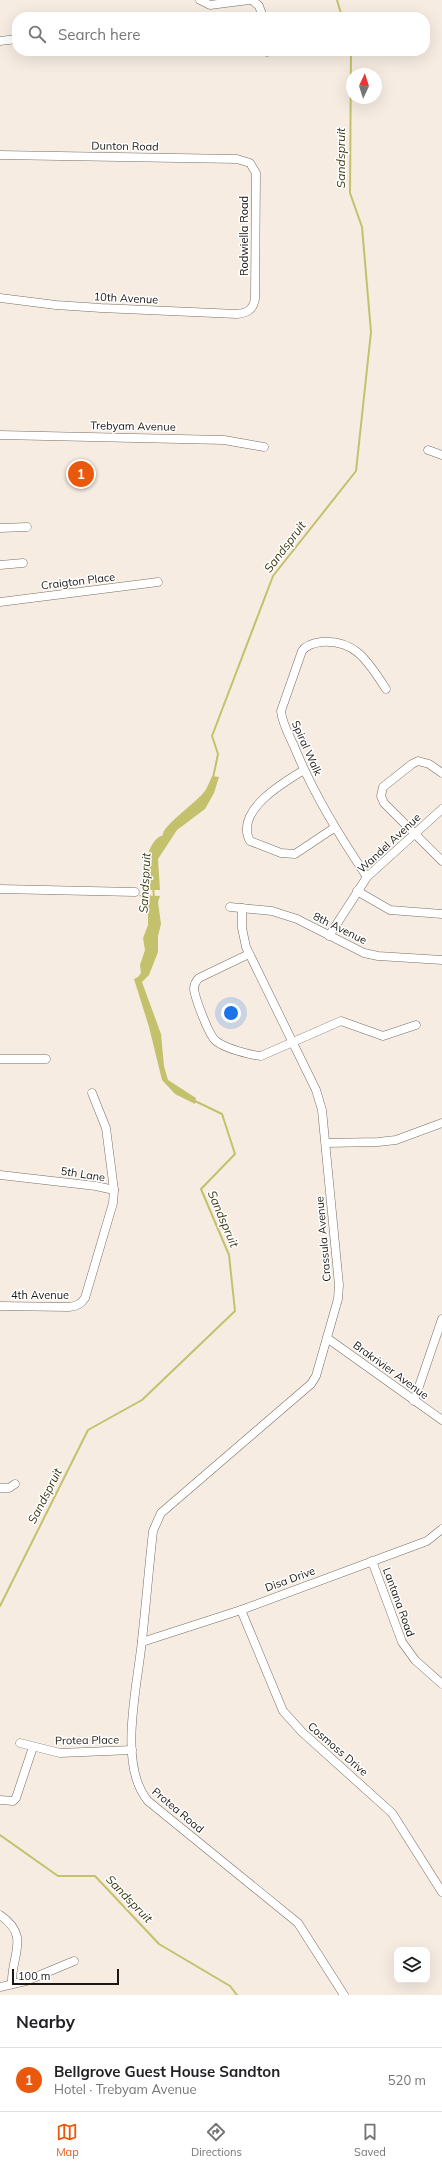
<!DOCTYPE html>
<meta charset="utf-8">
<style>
:root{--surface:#fff;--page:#f2f2f2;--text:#202124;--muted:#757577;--line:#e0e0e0;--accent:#ea580c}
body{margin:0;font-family:Mulish,sans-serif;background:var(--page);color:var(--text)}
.controls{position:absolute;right:12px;bottom:12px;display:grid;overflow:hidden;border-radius:8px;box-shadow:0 4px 16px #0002}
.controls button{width:36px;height:36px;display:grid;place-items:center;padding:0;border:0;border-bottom:1px solid var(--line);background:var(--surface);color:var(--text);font:20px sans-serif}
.compass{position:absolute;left:346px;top:68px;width:36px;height:36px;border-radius:50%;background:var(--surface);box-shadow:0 4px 16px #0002;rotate:4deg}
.scale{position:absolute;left:12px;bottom:10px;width:107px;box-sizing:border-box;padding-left:4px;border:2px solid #1b1814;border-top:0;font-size:11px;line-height:14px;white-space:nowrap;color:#1b1814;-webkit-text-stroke:3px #fff;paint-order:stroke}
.you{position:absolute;left:231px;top:1013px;width:14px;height:14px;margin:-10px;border:3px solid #fff;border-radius:50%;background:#1a73e8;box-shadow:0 0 0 6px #1a73e833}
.badge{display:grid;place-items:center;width:26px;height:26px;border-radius:50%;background:var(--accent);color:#fff;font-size:13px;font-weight:700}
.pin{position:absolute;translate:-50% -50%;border:2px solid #fff;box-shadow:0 1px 4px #0006}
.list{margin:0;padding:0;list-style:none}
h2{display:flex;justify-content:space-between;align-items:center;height:52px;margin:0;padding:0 16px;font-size:17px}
h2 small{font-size:13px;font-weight:400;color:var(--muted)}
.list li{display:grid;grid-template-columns:26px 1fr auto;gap:12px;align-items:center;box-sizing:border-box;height:64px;padding:0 16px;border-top:1px solid var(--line)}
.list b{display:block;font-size:15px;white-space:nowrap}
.list p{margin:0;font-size:13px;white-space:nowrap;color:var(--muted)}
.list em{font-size:13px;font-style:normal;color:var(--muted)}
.icon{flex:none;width:22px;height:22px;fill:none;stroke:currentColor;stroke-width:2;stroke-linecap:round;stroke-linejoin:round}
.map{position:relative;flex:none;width:442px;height:1995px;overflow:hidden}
.search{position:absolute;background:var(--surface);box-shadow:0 4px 16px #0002;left:12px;right:12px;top:12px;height:44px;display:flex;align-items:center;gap:10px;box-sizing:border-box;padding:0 14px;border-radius:16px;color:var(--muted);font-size:15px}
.sheet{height:116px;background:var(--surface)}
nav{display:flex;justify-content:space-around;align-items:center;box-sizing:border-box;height:56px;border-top:1px solid var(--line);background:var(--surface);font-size:11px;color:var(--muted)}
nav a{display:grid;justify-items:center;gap:2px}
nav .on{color:var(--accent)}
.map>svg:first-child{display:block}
</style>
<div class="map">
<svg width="442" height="1995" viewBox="0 0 442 1995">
<rect width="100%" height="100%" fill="#f6ece2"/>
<g fill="#c4c16d">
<path d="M 212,776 L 219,777 L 214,793 L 205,809 L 177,830 L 158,859 L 160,890 L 144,890 C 146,873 144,842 163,835 C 161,827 198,801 205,791 C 208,786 210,781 212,776 Z"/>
<path d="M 139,895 L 160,896 L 158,902 L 161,924 L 158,936 L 158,952 L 149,975 L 142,982 L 161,1034 L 164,1066 L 168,1080 L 196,1098 L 195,1104 L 175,1094 L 162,1080 L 149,1027 L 134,979 L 138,977 L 141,973 L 140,965 L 145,950 L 143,938 L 148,925 L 148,916 L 145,901 Z"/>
</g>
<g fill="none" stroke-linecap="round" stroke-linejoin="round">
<g stroke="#c4c16d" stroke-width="2">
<path d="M 337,0 L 342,17"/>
<path d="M 213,778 L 218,754 L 212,736 L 273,576 L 356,471 L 371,332 L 362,227 L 350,193 L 351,51"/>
<path d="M 153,887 L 154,897"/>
<path d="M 0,1606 L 88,1430 L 142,1400 L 235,1311 L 229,1255 L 201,1189 L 235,1154 L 222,1114 L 195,1101"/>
<path d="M 0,1835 L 58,1876 L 95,1876 L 159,1944 L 230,1986 L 237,1995"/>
</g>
<g stroke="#776f65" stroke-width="9">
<g id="minor">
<path d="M 200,0 L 210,5 L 249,0"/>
<path d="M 252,0 L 259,6 L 263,17"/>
<path d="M 0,41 L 17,39"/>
<path d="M 266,51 L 267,52"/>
<path d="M 0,155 L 237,159 L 250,163 L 256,173 L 255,299 C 253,310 247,313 237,314 L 101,308 L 56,305 L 0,298"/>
<path d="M 0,435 L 224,440 L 264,447"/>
<path d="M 428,450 L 442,455"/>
<path d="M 0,528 L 27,527"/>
<path d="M 0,565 L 23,563"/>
<path d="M 0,602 L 158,582"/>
<path d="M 304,770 C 284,782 234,811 250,841 L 281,853 L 295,854 L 334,828"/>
<path d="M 442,773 L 429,764 L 418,761 L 412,764 L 383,787 L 381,796 L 384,803 L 442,861"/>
<path d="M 367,877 C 339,835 313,793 294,746 C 289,735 282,723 281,711 L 302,651 C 306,645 314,643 321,642 C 356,639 369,663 386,689"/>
<path d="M 0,889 L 135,892"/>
<path d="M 357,891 L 390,910 L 442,914"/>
<path d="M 230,907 L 272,911 L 297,919 L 364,953 L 378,956 L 442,960"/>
<path d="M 242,908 L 242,928 L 246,947 L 316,1090 L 322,1110 L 339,1285 L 338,1299 L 316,1376 L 311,1384 L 161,1513 L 153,1531 C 149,1567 146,1604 142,1640 C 138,1684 117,1764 148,1801 L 298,1923 L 344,1995"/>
<path d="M 329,936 L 367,877 L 442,809"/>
<path d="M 249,954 L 199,978 C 196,981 194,985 194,989 C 195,998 209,1036 216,1041 C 224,1048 250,1055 261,1056 L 341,1021 L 383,1036 L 416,1025"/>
<path d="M 0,1059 L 46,1059"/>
<path d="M 92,1093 L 106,1128 L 114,1190"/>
<path d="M 326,1143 L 378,1142 L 396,1140 L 442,1123"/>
<path d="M 0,1175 L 96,1186 L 114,1190 L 113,1203 L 85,1298 C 81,1304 77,1306 69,1307 L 0,1306"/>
<path d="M 327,1338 L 442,1420"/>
<path d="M 414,1401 L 442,1319"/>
<path d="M 0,1488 L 9,1488 L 15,1484"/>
<path d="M 372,1561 L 402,1642 L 415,1660 L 442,1684"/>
<path d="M 241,1610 L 283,1711 L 302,1732 L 392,1813 L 442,1892"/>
<path d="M 142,1642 L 241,1610 L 427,1541 L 442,1529"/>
<path d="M 20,1743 L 60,1753 L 132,1750"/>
<path d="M 0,1800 L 13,1801 L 16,1798 L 33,1747"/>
<path d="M 0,1915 C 31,1936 11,1955 12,1983"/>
<path d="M 0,1987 L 26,1981 L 74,1961"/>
</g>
</g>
<use href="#minor" stroke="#fff" stroke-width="8"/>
</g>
<g text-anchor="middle" stroke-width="3" stroke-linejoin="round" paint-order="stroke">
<g font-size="11" fill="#1b1814" stroke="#fff">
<text transform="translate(125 146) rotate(1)" y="4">Dunton Road</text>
<text transform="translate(244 236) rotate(-90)" y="4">Rodwiella Road</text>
<text transform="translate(126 298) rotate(3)" y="4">10th Avenue</text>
<text transform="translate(133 426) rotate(1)" y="4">Trebyam Avenue</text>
<text transform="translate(78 581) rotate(-7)" y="4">Craigton Place</text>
<text transform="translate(307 748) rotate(66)" y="4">Spiral Walk</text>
<text transform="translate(389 843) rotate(-43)" y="4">Wandel Avenue</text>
<text transform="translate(340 928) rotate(26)" y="4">8th Avenue</text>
<text transform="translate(83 1174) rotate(9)" y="4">5th Lane</text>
<text transform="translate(323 1239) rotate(-95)" y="4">Crassula Avenue</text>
<text x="40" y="1299">4th Avenue</text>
<text transform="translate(391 1370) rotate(36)" y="4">Brakrivier Avenue</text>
<text transform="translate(290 1579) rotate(-20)" y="4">Disa Drive</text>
<text transform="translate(399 1602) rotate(70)" y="4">Lantana Road</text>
<text transform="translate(87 1740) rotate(-1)" y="4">Protea Place</text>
<text transform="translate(338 1749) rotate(41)" y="4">Cosmoss Drive</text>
<text transform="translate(178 1810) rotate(40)" y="4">Protea Road</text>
</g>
<g font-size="12" font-style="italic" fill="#3b3915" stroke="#fff">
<text transform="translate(341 158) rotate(-90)" y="4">Sandspruit</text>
<text transform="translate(285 547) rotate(-53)" y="4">Sandspruit</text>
<text transform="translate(145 883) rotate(-87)" y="4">Sandspruit</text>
<text transform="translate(223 1219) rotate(67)" y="4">Sandspruit</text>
<text transform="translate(45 1496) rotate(-63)" y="4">Sandspruit</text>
<text transform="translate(129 1899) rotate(46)" y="4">Sandspruit</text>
</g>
</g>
</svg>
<div class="controls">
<button><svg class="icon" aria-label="layers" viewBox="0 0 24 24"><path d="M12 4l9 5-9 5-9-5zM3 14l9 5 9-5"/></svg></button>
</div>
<svg class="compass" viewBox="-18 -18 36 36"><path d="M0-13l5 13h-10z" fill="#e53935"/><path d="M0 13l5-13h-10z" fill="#757577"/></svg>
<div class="scale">100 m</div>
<div class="you"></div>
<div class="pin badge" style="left:81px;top:474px">1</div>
<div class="search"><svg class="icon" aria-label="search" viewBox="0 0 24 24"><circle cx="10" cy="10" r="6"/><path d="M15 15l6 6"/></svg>Search here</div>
</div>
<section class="sheet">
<h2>Nearby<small></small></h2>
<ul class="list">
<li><span class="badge">1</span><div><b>Bellgrove Guest House Sandton</b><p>Hotel · Trebyam Avenue</p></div><em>520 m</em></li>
</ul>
</section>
<nav>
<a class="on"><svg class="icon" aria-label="map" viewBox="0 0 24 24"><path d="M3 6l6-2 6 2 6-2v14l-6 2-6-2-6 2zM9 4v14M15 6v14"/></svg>Map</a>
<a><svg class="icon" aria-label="directions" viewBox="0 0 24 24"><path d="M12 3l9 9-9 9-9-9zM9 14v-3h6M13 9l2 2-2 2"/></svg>Directions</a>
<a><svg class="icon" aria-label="saved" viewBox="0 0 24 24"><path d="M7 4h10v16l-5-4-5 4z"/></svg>Saved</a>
</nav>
